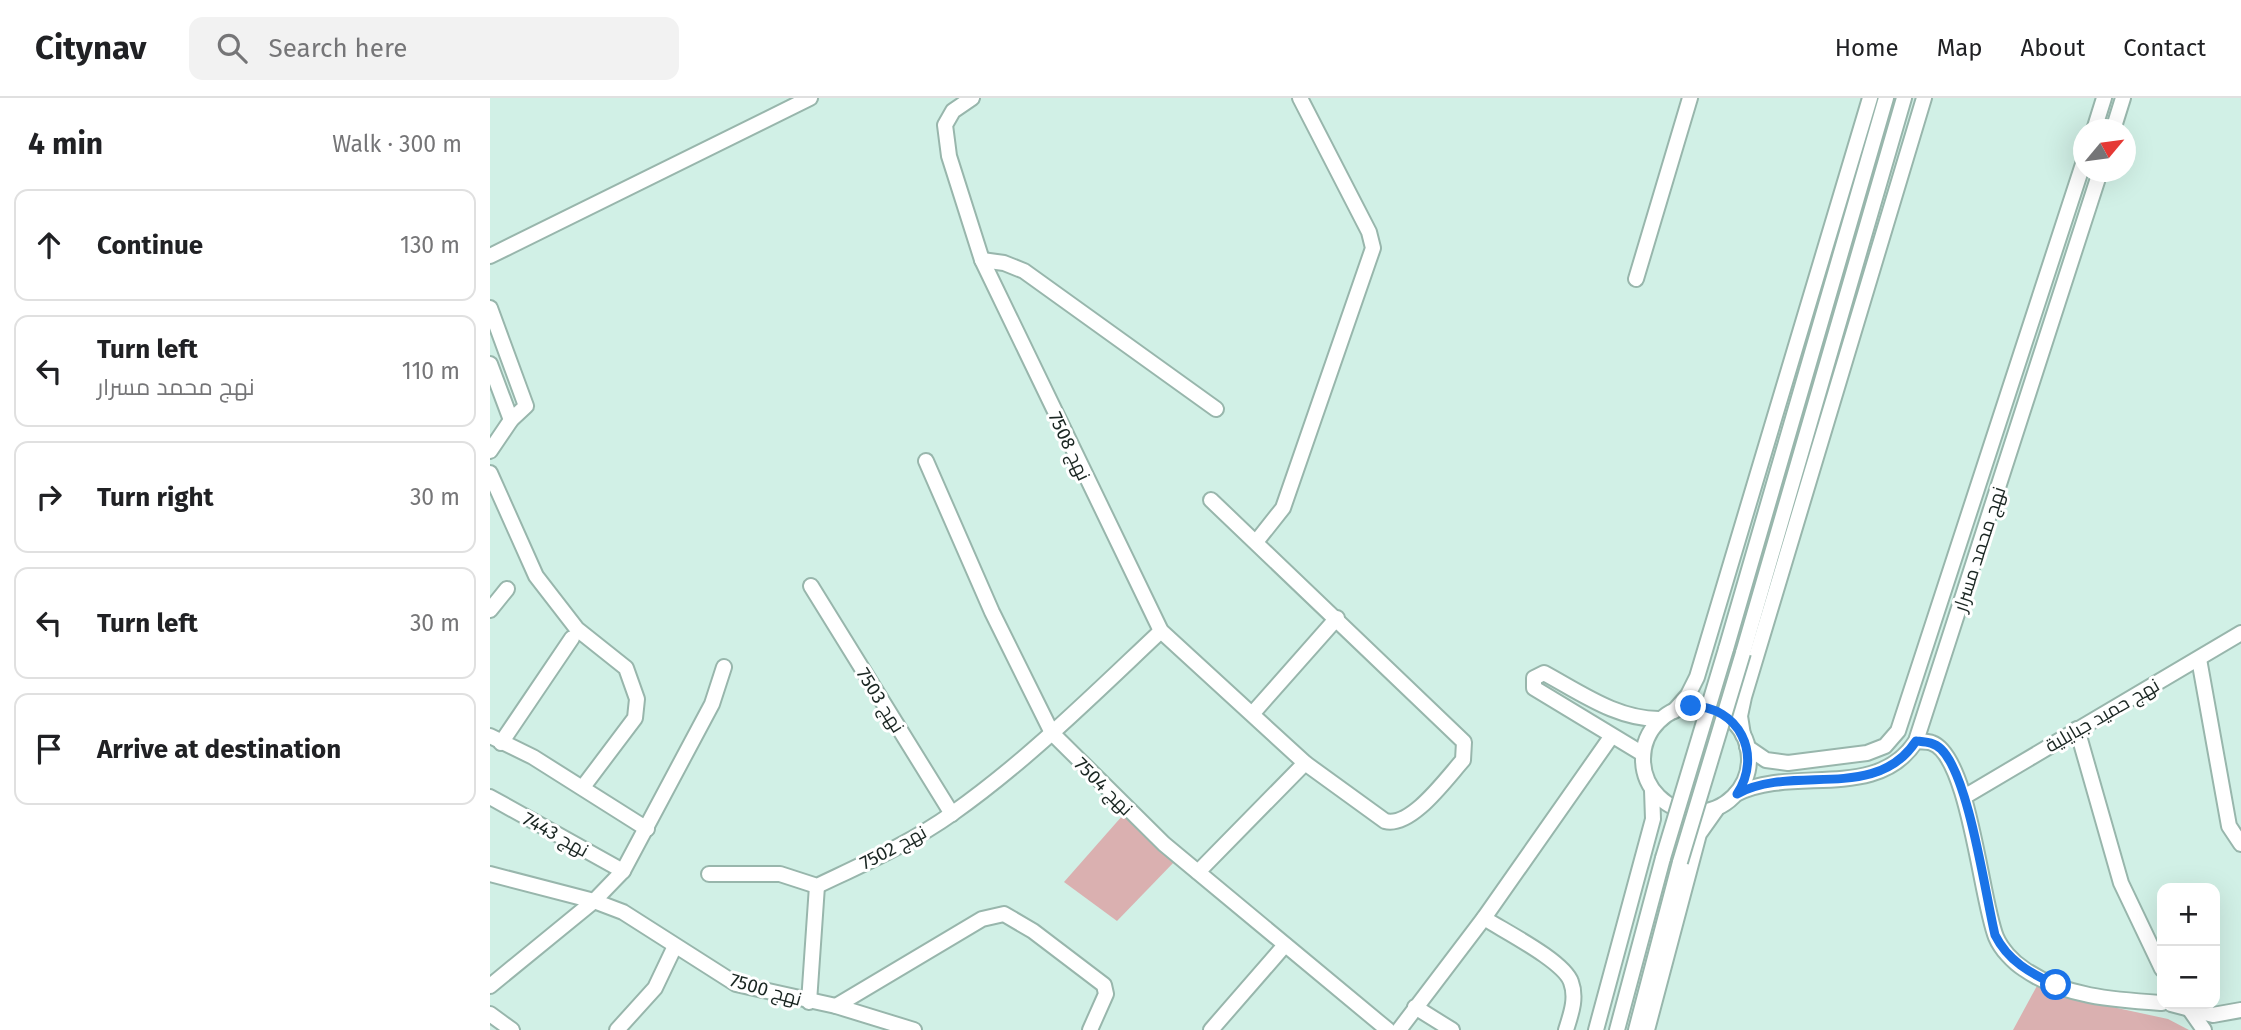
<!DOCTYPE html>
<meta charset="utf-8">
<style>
:root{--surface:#fff;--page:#f2f2f2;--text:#202124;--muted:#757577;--line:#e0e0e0}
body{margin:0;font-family:"Fira Sans",Cairo,sans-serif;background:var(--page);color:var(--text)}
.controls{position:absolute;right:21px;bottom:21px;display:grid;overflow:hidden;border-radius:14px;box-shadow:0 7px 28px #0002}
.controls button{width:63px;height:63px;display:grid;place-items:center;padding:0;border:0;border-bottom:2px solid var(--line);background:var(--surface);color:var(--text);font:35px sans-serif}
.compass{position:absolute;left:1583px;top:21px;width:63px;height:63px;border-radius:50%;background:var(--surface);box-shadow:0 7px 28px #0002;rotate:61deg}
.stop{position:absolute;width:21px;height:21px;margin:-16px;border:5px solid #1a73e8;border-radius:50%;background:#fff}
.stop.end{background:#1a73e8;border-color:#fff;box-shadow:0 2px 7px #0008}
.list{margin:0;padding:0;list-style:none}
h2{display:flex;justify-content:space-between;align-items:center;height:91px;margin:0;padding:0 28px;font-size:30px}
h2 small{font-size:23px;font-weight:400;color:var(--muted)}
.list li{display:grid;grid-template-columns:46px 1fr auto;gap:21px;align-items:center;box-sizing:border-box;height:112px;margin:0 14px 14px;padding:0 14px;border:2px solid var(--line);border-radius:14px}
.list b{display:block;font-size:26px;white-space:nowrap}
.list p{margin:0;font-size:23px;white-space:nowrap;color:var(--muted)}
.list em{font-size:23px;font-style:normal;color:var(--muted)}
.icon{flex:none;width:38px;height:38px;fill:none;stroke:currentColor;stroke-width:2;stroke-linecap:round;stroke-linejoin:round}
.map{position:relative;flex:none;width:1751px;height:932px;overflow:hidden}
header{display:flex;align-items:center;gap:42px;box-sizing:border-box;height:98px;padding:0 35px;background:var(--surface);border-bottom:2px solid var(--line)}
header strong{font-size:33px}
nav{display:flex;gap:38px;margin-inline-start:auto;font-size:24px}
.search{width:490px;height:63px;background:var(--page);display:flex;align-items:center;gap:18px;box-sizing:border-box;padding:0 24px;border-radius:14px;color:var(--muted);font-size:26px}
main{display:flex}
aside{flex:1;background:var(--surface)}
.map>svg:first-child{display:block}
</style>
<header>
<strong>Citynav</strong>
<div class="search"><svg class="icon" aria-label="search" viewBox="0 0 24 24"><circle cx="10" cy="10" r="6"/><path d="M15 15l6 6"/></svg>Search here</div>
<nav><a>Home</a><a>Map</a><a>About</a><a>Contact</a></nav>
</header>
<main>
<aside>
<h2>4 min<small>Walk · 300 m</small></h2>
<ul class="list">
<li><svg class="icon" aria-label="ahead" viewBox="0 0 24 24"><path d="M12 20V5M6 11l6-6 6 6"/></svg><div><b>Continue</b></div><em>130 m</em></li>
<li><svg class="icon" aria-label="left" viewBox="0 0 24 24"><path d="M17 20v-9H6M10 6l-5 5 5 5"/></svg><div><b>Turn left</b><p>نهج محمد مسرار</p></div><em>110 m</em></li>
<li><svg class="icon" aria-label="right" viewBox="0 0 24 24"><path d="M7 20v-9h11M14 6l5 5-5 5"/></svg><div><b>Turn right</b></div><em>30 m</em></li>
<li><svg class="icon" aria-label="left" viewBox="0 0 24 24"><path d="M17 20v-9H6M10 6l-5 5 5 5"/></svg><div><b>Turn left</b></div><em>30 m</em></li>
<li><svg class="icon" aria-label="arrive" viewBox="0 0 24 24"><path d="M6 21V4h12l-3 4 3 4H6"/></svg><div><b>Arrive at destination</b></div></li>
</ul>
</aside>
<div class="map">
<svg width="1751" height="932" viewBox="0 0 1751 932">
<rect width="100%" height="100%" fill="#d1f0e6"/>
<g fill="#dab0b0">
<path d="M 633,717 L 686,762 L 627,823 L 574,784 Z"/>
<path d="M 1548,886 L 1627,910 L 1678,921 L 1699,932 L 1523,932 Z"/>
</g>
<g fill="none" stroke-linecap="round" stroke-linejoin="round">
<g stroke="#98b6ac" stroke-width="18">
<g id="minor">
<path d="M 482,0 L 463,13 L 455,27 L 459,58 L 492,162 L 671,533 L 815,665 L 895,723 C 921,730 956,681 973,662 L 974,644 L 721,402"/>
<path d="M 1604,32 L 1614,0"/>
<path d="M 1623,32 L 1633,0"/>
<path d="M 0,158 L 320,0"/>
<path d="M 492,162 L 514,165 L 534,173 L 726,311"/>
<path d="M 1146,181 L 1200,0"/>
<path d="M 0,210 L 36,308 L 21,322 L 0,353"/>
<path d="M 0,266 L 21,322"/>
<path d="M 436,363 L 502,514 L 562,635 L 674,746 L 898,932"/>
<path d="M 0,375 L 46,478 L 87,531 L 136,570 L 147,601 L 145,620 L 93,689"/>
<path d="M 766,444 L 793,410 L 883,150 L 879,134 L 810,0"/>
<path d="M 321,488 L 462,716"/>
<path d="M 0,512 L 17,491"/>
<path d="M 1236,551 L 1396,0"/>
<path d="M 1253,555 L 1414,0"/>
<path d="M 1709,561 L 1739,728 L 1751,746"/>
<circle cx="1206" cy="661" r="53"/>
<path d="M 1184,613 L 1198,597 L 1207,579 L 1380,0"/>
<path d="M 763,615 L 847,520"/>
<path d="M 1587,631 L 1631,785 L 1672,871"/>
<path d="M 1253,637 L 1250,618 L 1254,599 L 1434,0"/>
<path d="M 0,638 L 43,659 L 157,731"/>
<path d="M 1426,643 C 1431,644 1437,643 1442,645 C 1479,658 1491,802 1506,839 C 1511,851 1523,864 1534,871 C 1574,899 1625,902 1672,905"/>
<path d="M 11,645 L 82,540"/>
<path d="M 1257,649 L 1276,662 L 1298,665 L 1377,655 L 1395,648 L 1408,633 L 1594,63"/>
<path d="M 1153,656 L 1044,590 L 1044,580 L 1054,575 C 1091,595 1128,622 1171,621"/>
<path d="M 1246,696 C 1303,667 1387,704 1426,643 L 1610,74"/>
<path d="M 0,699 L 133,773"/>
<path d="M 1474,699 L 1751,535"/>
<path d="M 708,774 L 815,665"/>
<path d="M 0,776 L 104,803 L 133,814 L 246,886 L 346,908 L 424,932"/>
<path d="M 219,776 L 290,776 L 327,788 C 373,766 421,745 463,715 C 538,662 604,596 671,533"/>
<path d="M 994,820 C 1014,833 1074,863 1081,884 C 1087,900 1081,916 1076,932"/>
<path d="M 0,888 L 104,803 L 133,773 L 222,606 L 234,569"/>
<path d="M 319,904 L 327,788"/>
<path d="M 1681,906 L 1723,917 L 1751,912"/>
<path d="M 346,908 L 492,821 L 514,816 L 543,833 L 614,887 L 616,896 L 600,932"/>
<path d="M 925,909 L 962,932"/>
<path d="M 1700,912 L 1714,932"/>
<path d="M 0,916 L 22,932"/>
<path d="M 127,932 L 165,890 L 185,848"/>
<path d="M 721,932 L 795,847"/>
<path d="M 909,932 L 994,820 L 1121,639"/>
<path d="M 1106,932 L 1163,721 L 1162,692"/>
<path d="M 1127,932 L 1173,760"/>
<path d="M 1146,932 L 1190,764"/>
<path d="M 1157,932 L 1209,736 L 1226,712"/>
</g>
</g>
<use href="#minor" stroke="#fff" stroke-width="14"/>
<g stroke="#98b6ac" stroke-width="18" stroke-linecap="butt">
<g id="minor-bridge">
<path d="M 1173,760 L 1236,551"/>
<path d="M 1190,764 L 1253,555"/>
</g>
</g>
<use href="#minor-bridge" stroke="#fff" stroke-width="14"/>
</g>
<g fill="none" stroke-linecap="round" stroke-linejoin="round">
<path stroke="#1a73e8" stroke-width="9" d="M 1201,608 C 1249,608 1273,657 1247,696 C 1303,665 1386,705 1426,643 C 1435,644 1444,644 1451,651 C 1479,678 1495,795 1505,837 C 1518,863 1540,875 1566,887"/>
</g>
<g text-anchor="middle" stroke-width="6" stroke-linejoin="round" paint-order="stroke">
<g font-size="19" fill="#1a2622" stroke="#fff">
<text transform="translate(580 348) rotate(65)" y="7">نهج 7508</text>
<text transform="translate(1489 451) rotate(-72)" y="7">نهج محمد مسرار</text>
<text transform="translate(391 602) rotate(58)" y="7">نهج 7503</text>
<text transform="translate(1612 617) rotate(-30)" y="7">نهج حميد جبايلية</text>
<text transform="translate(614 688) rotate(45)" y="7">نهج 7504</text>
<text transform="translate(66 736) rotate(29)" y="7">نهج 7443</text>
<text transform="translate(403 749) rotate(-28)" y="7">نهج 7502</text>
<text transform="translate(276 891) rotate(16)" y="7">نهج 7500</text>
</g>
</g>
</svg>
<div class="controls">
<button>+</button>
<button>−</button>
</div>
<svg class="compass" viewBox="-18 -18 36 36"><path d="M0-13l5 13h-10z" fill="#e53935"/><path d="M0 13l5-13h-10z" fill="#757577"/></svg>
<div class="stop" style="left:1566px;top:887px"></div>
<div class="stop end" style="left:1201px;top:608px"></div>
</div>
</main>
